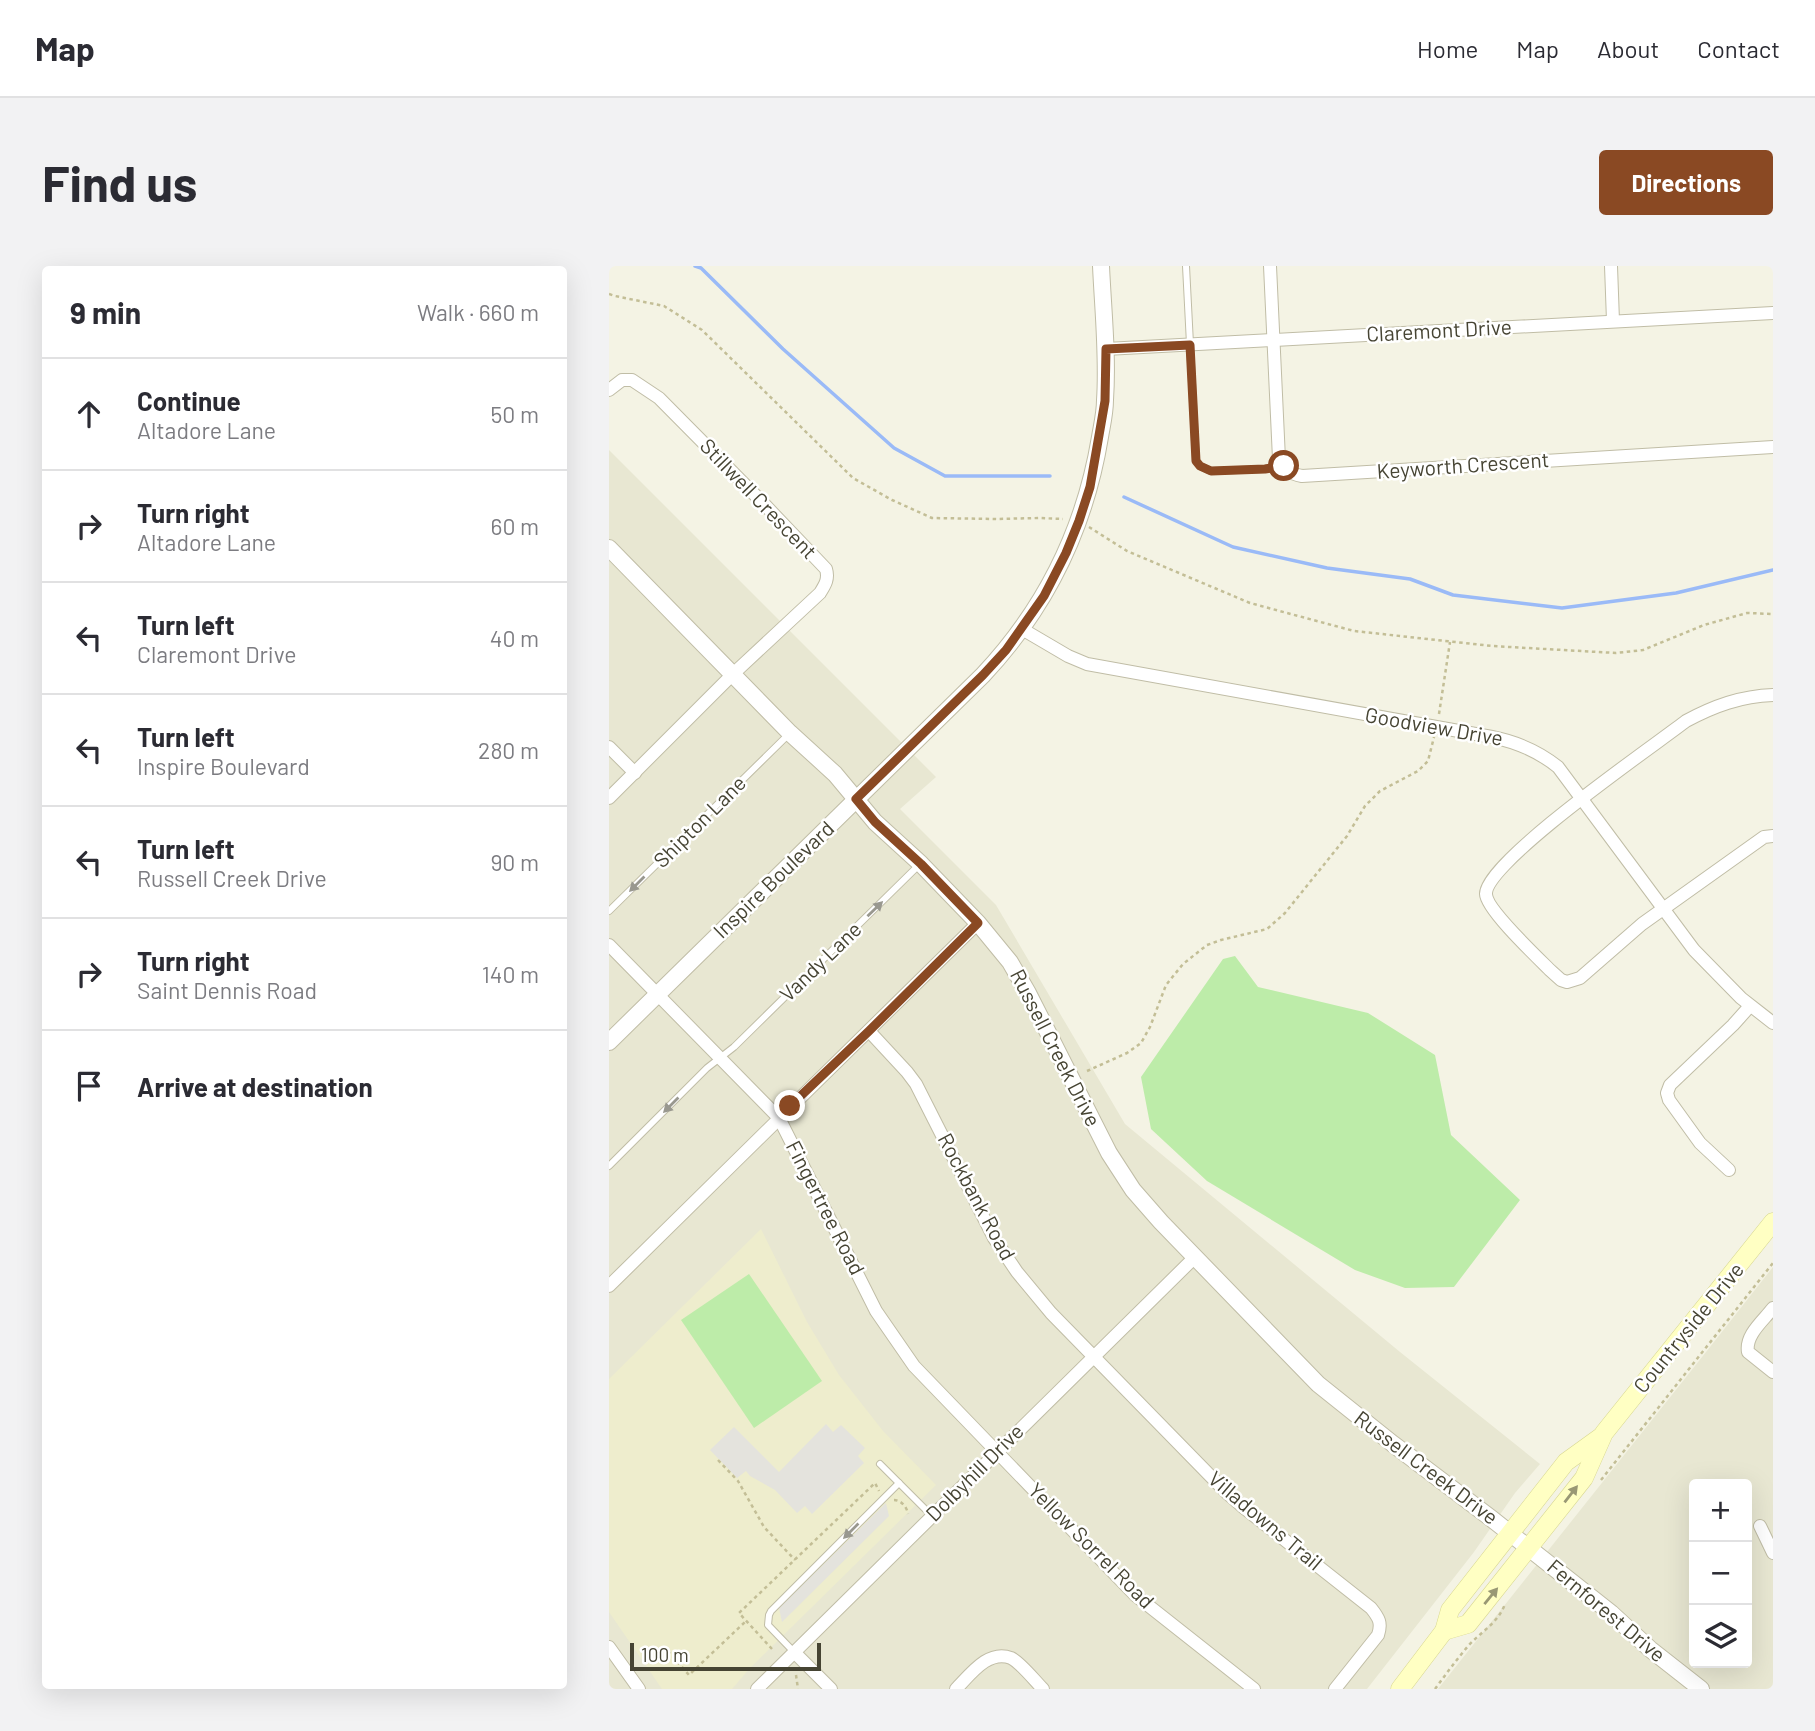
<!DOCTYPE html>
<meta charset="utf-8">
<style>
:root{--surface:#fff;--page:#f2f2f3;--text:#2b2b33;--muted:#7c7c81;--line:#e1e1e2;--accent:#8a4923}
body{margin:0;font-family:Barlow,sans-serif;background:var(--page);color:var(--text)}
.controls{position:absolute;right:21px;bottom:21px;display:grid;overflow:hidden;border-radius:7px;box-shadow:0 7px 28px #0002}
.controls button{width:63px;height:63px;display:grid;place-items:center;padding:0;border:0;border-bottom:2px solid var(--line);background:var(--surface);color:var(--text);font:35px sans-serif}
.scale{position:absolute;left:21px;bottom:18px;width:191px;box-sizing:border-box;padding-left:7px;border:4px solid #464433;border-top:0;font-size:19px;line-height:24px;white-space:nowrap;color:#464433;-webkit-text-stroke:5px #fff;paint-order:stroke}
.stop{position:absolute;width:21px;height:21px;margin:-16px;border:5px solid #8a4923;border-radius:50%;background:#fff}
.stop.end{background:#8a4923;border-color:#fff;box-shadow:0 2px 7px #0008}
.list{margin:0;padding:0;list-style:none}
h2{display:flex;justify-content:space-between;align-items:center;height:91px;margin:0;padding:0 28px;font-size:30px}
h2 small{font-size:23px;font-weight:400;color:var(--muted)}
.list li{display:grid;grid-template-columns:46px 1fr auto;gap:21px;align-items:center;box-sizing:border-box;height:112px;padding:0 28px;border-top:2px solid var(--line)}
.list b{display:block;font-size:26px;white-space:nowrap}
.list p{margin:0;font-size:23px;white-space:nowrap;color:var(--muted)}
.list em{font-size:23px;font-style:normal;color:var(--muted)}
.icon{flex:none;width:38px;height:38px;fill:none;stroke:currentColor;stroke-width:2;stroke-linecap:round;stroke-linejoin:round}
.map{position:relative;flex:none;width:1164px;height:1423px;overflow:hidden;border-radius:7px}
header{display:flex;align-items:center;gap:42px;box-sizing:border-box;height:98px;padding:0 35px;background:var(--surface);border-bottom:2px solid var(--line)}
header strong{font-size:33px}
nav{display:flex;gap:38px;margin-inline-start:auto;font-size:24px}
.intro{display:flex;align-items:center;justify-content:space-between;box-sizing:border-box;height:168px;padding:0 42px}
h1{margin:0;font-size:49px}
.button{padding:18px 32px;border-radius:7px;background:var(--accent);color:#fff;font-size:24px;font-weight:700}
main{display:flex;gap:42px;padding:0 42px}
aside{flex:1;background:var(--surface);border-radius:7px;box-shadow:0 7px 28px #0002}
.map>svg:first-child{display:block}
</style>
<header>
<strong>Map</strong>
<nav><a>Home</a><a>Map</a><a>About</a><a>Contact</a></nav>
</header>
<div class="intro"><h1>Find us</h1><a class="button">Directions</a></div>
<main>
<aside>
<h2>9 min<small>Walk · 660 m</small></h2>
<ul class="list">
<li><svg class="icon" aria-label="ahead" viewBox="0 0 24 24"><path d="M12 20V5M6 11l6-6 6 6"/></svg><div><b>Continue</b><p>Altadore Lane</p></div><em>50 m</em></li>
<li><svg class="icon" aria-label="right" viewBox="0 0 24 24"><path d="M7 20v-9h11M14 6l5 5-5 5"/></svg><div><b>Turn right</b><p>Altadore Lane</p></div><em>60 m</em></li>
<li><svg class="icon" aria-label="left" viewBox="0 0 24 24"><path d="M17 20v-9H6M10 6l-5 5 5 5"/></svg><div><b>Turn left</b><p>Claremont Drive</p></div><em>40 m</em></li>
<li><svg class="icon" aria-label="left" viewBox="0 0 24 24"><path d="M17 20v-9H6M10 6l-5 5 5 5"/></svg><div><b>Turn left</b><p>Inspire Boulevard</p></div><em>280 m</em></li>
<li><svg class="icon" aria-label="left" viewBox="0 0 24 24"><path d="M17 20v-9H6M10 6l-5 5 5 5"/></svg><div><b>Turn left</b><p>Russell Creek Drive</p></div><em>90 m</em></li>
<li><svg class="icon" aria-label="right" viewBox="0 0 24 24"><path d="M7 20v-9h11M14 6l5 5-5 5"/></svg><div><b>Turn right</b><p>Saint Dennis Road</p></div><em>140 m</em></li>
<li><svg class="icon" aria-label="arrive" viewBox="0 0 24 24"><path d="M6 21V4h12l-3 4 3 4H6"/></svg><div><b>Arrive at destination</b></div></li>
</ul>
</aside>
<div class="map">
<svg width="1164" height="1423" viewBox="0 0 1164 1423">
<rect width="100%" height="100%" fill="#f4f3e4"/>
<g fill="#e8e7d2" fill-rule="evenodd">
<path d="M 0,184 L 327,511 L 291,543 L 387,639 L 516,858 L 791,1086 L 931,1198 L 906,1227 L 865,1286 L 758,1423 L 0,1423 Z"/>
<path d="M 1164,1001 L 1164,1423 L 829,1423 L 1101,1081 ZM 1085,1218 L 1138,1218 L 1138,1397 L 1085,1397 Z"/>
</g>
<path fill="#eeedcd" d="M 152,963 L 198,1056 L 230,1109 L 274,1165 L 327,1219 L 141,1402 L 123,1423 L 53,1423 L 0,1346 L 0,1113 Z"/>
<g fill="#bdeca9">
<path d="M 626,690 L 649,721 L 759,747 L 826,789 L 842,869 L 911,934 L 845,1021 L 796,1022 L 746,1004 L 598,915 L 542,863 L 532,811 L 614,693 Z"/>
<path d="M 140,1008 L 213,1115 L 145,1162 L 72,1054 Z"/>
</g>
<g fill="#e4e3dd">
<path d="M 217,1158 L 224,1166 L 232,1159 L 256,1182 L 249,1190 L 255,1197 L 203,1248 L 196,1240 L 188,1247 L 166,1224 L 141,1210 L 137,1205 L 128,1212 L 101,1184 L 125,1161 L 170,1206 Z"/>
<path d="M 277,1237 L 280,1250 L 173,1356 L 170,1342 Z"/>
</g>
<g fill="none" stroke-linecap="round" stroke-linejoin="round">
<g stroke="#9abaf7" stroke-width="3.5">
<path d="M 86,0 L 92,2 L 174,83 L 285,182 L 336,210 L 441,210"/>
<path d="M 515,231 L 624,281 L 718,302 L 801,313 L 844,329 L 953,342 L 1067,327 L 1164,304"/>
</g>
<g stroke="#c0bda6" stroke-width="8">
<g id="service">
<path d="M 577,0 L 587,195 L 591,200 L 602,205 L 656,203 L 675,200"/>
<path d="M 0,645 L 180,468"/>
<path d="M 0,900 L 98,802 L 125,781 L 310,599"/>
<path d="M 271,1198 L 323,1250"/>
<path d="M 185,1386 L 159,1359 L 160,1349 L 162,1345 L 290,1217"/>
</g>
</g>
<g stroke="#c0bda6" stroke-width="14">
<g id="minor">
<path d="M 661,0 L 670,193 C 676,203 681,208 693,210 L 1164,181"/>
<path d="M 1002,0 L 1004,55"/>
<path d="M 497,83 L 1164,47"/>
<path d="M 0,124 L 13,114 L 23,114 L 50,132 L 155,238 L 217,303 C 220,313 216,319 211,327 L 124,408 L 0,532"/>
<path d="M 413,363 L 459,390 L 478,398 L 883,471 C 908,476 929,485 949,501 L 1085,684 L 1132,732 L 1164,757"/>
<path d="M 1164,429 C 1132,430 1105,440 1077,455 C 1046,479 876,596 877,628 C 877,643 929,692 942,705 L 952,714 L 958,716 L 971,712 L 1033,658 L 1155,571 L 1164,570"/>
<path d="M 0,481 L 26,507"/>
<path d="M 0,679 L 170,852 L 267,1045 L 305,1100 L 526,1329 L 645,1423"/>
<path d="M 260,765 L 298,806 L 307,818 L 385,972 L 408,1006 L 442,1047 L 619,1228 L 634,1241 L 762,1342 C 770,1352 773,1357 769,1369 L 726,1423"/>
<path d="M 1120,904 L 1091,877 L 1060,834 L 1058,827 L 1061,819 L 1124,759 L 1141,740"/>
<path d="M 0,1020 L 369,657"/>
<path d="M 1164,1042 C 1154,1055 1136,1069 1139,1086 L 1164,1106"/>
<path d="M 1151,1260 L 1164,1287"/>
<path d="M 0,1381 L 30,1423"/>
<path d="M 185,1386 L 222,1423"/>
<path d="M 148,1423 L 586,991"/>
<path d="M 347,1423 C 361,1409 379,1383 402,1392 C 411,1396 426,1415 434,1423"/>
</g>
</g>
<g stroke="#c0bda6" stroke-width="18">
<g id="tertiary">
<path d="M 0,282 L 181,467 L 226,508 L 266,556 L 312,598 L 369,657 L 401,696 L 419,727 L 500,887 L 524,924 L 552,956 L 709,1118 L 784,1178 L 883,1253 L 1002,1347 L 1041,1383 L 1092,1423"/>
<path d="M 0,776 L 374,409 C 437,342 476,262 491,171 C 493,159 496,147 496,134 C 499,90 494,44 492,0"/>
</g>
</g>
<g stroke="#d7d68f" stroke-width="19">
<g id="secondary">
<path d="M 835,1365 L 859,1358 L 975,1212 L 995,1167 L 1164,956"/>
<path d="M 791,1423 L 835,1365 L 841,1344 L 957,1196 L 993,1170"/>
</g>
</g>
<g stroke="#c3be96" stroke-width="2.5" stroke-dasharray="3.5 3.5" stroke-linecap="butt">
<path d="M 0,28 L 6,30 L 55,40 L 93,64 L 244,212 L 283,234 L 323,252 L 388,253 L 431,252 L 454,253"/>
<path d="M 480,261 L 518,285 L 641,337 L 745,365 L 883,380 L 1007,387 L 1034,384 L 1095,359 L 1138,347 L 1164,348"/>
<path d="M 830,448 L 841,376"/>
<path d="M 478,805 L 518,787 L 532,777 L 541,761 L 557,719 L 574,698 L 598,679 L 612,674 L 658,663 L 676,647 L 738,570 L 756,540 L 771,525 L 809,505 L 819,495 L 825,471"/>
<path d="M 109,1194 L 129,1215 L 155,1261 L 186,1294"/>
<path d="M 992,1214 L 1164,997"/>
<path d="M 285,1234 C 292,1234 298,1241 299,1248"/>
<path d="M 163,1383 L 130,1347 L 266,1217 L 270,1225"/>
<path d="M 59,1385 L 80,1409 L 137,1355"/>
<path d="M 187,1409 L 189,1423"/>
<path d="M 826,1423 C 837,1408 848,1393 860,1379 C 873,1365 889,1357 896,1338"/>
</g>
<use href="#service" stroke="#fff" stroke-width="6"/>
<use href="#minor" stroke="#fff" stroke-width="12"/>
<use href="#tertiary" stroke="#fff" stroke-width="16"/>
<use href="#secondary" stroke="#ffffc3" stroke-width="18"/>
</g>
<defs><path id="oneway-solid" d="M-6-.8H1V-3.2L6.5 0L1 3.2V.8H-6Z" transform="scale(1.75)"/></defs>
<g fill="#99988f">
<use href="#oneway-solid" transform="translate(28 618) rotate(135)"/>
<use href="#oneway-solid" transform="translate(266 643) rotate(-44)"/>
<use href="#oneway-solid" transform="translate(62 839) rotate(135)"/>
<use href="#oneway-solid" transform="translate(242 1265) rotate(135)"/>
</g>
<g fill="#999874">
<use href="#oneway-solid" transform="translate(962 1228) rotate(-52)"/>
<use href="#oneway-solid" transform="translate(882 1330) rotate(-51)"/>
</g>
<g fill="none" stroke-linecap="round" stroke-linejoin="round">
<path stroke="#8a4923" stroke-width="9" d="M 181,840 L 260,765 L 369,657 L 312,598 L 266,556 L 247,533 L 374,409 L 397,384 L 435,330 L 457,287 L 470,255 L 481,221 L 496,135 L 497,83 L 581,79 L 587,195 L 591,200 L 602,205 L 656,203 L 675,200"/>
</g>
<g text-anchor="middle" stroke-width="5" stroke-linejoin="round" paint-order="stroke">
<g font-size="21" fill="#464433" stroke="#fff">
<text transform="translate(830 65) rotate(-3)" y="7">Claremont Drive</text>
<text transform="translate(854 200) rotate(-4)" y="7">Keyworth Crescent</text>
<text transform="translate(149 233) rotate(46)" y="7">Stillwell Crescent</text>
<text transform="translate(825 461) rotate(10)" y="7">Goodview Drive</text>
<text transform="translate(91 556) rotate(-45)" y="7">Shipton Lane</text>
<text transform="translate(165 614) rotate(-44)" y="7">Inspire Boulevard</text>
<text transform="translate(212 696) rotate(-44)" y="7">Vandy Lane</text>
<text transform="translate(446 782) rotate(63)" y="7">Russell Creek Drive</text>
<text transform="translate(367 931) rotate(62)" y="7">Rockbank Road</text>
<text transform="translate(216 942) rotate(63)" y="7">Fingertree Road</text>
<text transform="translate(1080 1062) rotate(-51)" y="7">Countryside Drive</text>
<text transform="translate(817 1202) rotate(37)" y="7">Russell Creek Drive</text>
<text transform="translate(366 1207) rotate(-45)" y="7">Dolbyhill Drive</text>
<text transform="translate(656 1255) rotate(40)" y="7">Villadowns Trail</text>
<text transform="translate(482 1280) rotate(45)" y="7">Yellow Sorrel Road</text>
<text transform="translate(997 1345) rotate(40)" y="7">Fernforest Drive</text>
</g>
</g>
</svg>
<div class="controls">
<button>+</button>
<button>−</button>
<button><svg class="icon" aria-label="layers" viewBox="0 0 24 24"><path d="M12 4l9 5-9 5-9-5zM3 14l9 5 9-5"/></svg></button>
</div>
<div class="scale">100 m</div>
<div class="stop" style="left:675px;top:200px"></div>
<div class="stop end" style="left:181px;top:840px"></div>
</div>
</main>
